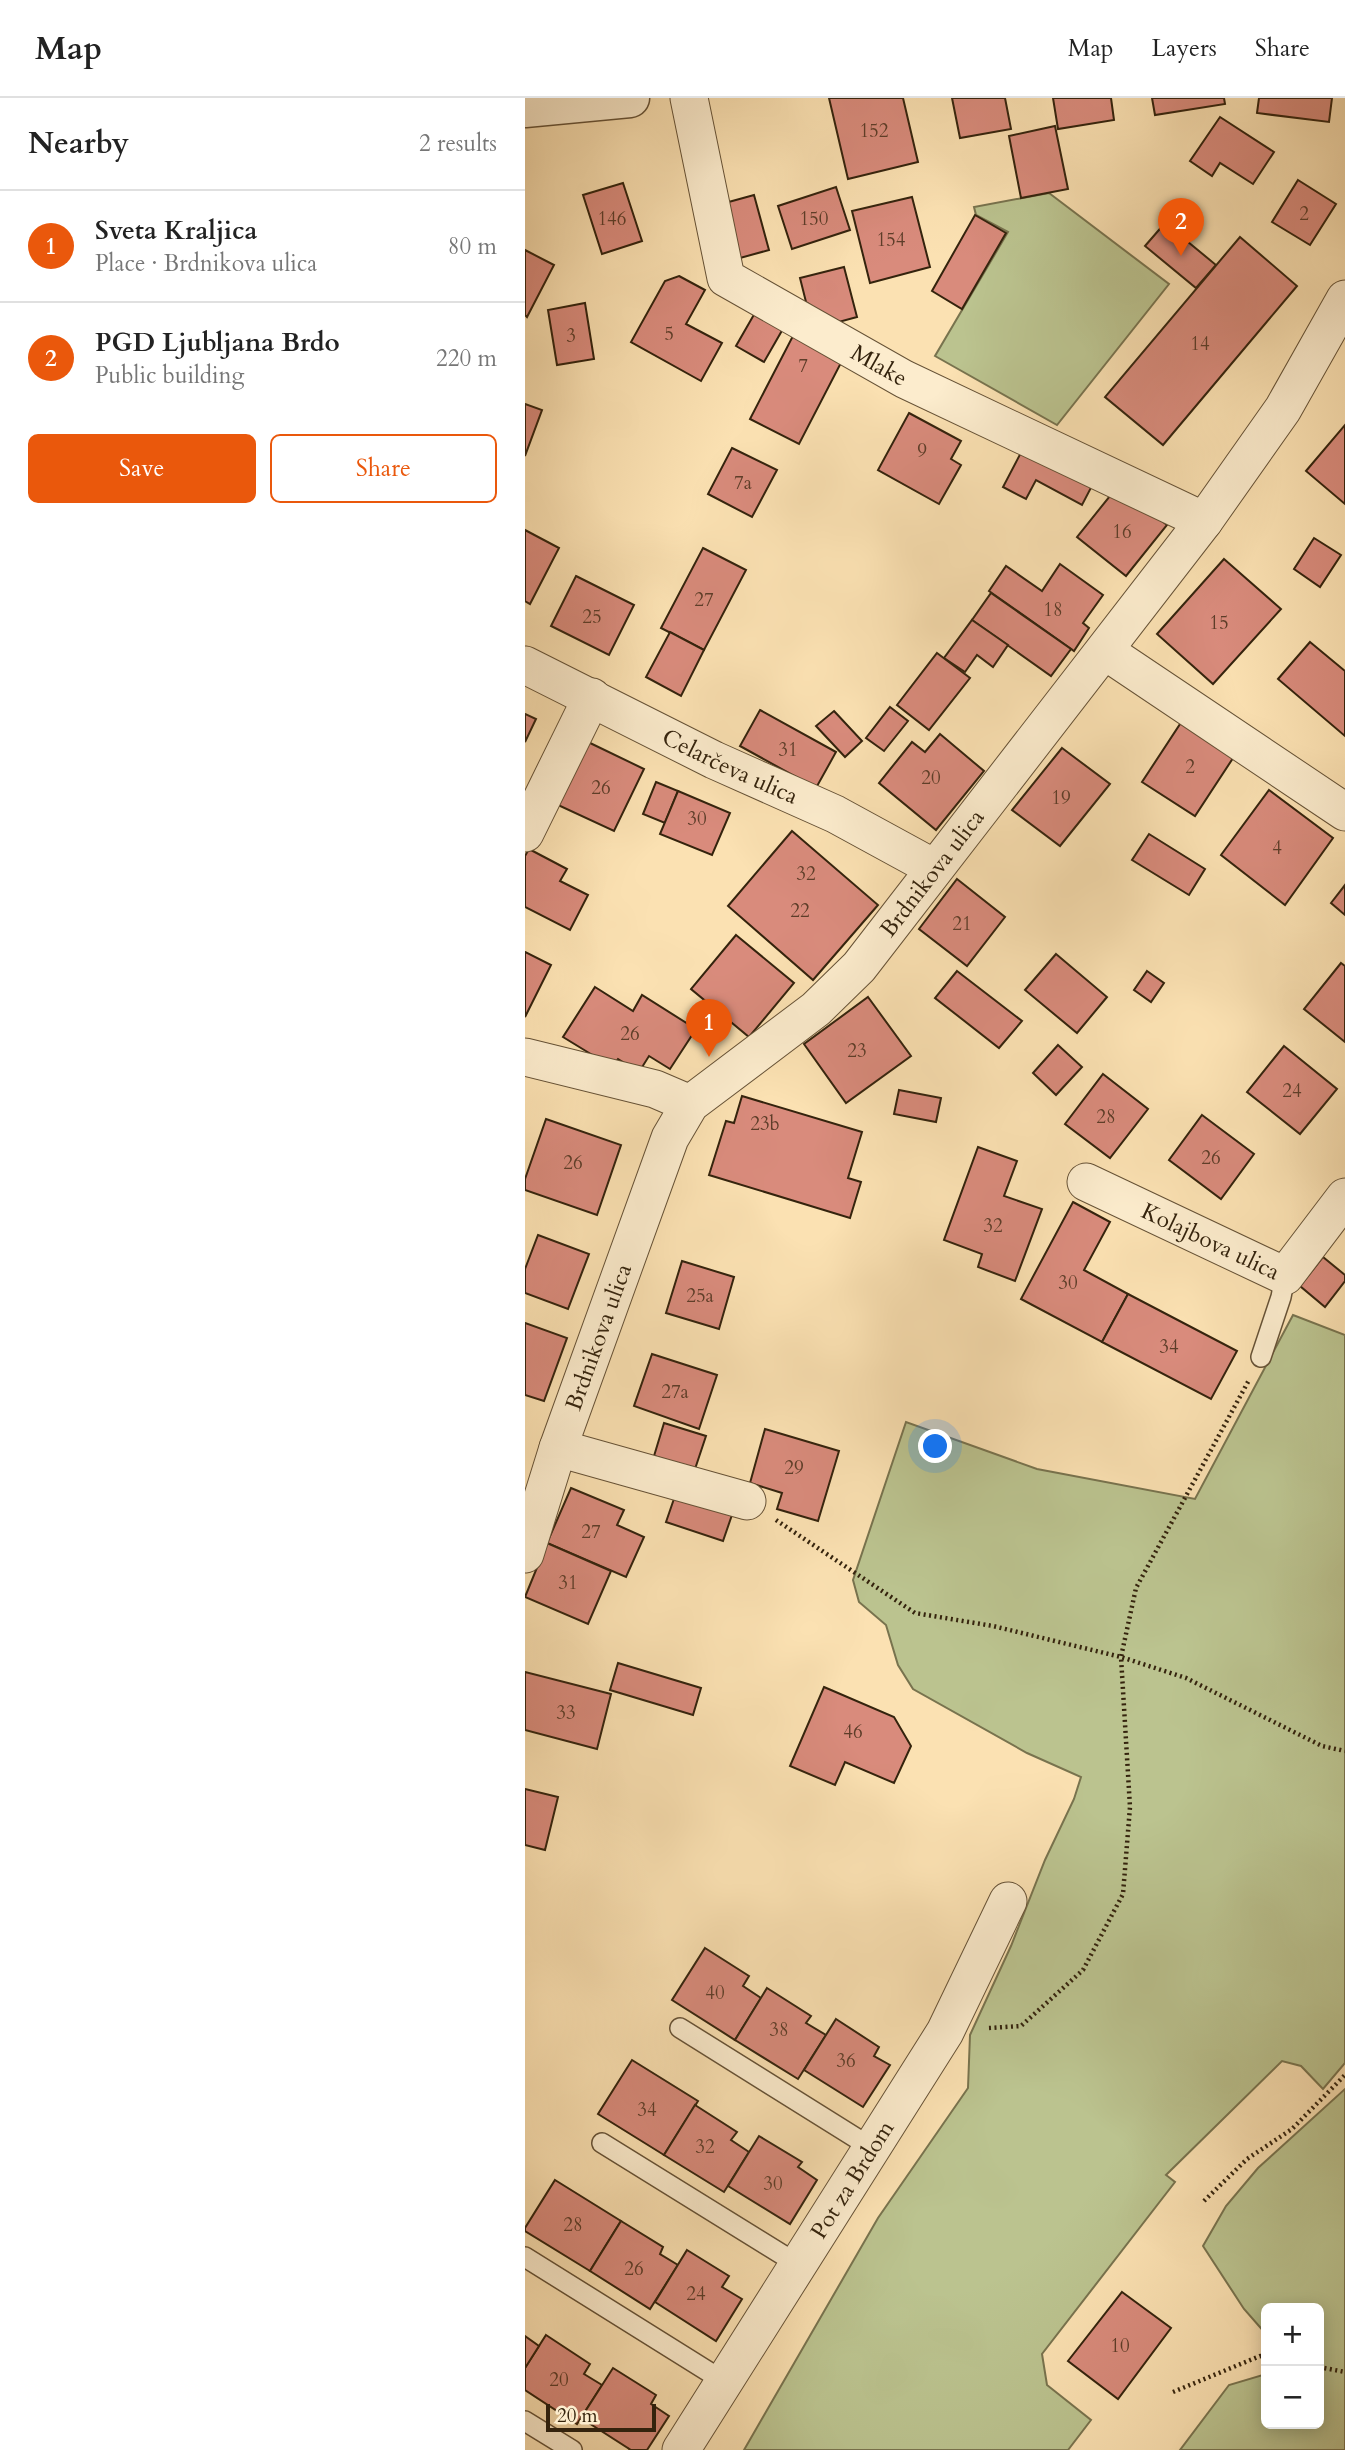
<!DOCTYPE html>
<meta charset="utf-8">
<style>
:root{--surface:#fff;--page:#f2f2f2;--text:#222;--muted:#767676;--line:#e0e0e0;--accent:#ea580c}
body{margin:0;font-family:Cardo,serif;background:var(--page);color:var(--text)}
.controls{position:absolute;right:21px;bottom:21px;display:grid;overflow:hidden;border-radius:10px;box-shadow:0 4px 18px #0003}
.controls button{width:63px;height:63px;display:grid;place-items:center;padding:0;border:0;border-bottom:2px solid var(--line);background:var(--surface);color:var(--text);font:35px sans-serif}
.scale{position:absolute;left:21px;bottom:18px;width:110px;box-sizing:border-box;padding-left:7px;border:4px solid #34230d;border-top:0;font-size:19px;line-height:24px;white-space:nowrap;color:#34230d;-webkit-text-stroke:5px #fceccd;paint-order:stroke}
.you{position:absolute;left:411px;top:1349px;width:24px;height:24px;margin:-18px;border:5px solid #fff;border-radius:50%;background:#1a73e8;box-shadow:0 0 0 10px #1a73e833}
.badge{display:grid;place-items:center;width:46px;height:46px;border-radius:50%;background:var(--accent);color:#fff;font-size:23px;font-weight:700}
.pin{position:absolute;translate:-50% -58px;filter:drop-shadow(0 2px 4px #0008)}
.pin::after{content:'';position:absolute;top:37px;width:24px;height:21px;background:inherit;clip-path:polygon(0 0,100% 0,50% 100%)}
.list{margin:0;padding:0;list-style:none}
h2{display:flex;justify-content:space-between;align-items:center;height:91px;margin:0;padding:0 28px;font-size:30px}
h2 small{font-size:23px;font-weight:400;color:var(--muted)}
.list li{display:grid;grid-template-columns:46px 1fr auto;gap:21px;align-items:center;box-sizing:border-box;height:112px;padding:0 28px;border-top:2px solid var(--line)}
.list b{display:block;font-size:26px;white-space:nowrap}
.list p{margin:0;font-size:23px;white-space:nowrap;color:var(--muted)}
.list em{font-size:23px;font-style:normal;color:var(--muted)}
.actions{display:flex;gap:14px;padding:21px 28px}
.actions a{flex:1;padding:16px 0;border:2px solid var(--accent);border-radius:10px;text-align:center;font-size:24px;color:var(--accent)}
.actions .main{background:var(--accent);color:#fff}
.map{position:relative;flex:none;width:820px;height:2352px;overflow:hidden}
header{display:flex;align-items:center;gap:42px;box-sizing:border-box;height:98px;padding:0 35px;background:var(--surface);border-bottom:2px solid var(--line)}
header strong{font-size:33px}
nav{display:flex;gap:38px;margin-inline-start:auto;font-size:24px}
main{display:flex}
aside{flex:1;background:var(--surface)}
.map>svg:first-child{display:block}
</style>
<header>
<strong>Map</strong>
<nav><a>Map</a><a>Layers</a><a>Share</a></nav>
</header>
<main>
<aside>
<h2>Nearby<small>2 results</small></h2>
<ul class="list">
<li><span class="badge">1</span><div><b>Sveta Kraljica</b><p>Place · Brdnikova ulica</p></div><em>80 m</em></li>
<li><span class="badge">2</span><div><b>PGD Ljubljana Brdo</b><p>Public building</p></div><em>220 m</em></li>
</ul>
<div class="actions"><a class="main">Save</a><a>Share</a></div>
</aside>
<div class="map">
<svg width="820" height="2352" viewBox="0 0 820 2352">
<rect width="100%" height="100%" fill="#fbe1b2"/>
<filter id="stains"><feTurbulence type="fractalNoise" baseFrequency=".00286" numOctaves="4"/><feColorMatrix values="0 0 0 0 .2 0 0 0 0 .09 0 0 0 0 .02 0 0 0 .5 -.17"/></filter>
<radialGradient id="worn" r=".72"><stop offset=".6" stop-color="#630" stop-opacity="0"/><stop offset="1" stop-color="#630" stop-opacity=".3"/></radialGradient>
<g fill="#bbc38f" stroke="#78734e" stroke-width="2">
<path d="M 524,95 L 644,186 L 532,327 L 410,258 L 483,134 L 451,117 L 449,109 Z"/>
<path d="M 768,1217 L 820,1237 L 820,1965 L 798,1991 L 776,1968 L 757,1963 L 641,2077 L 650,2084 L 517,2256 L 522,2287 L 566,2322 L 543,2352 L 219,2352 L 353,2120 L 443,1990 L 445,1937 L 486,1848 L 520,1762 L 549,1701 L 556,1679 L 502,1655 L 388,1591 L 373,1567 L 361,1527 L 334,1504 L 328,1482 L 381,1324 L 512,1371 L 670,1401 Z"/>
<path d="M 820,1991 L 820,2352 L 655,2352 L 704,2287 L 741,2276 L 741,2326 L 794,2326 L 794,2210 L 741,2210 L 741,2236 L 719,2211 L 678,2148 L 701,2108 L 733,2070 Z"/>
</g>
<g fill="#d98b7c" stroke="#34230d" stroke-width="2">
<path d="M 304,0 L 378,0 L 393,64 L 323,81 Z"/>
<path d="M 427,0 L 480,0 L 486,31 L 435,40 Z"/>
<path d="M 528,0 L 586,0 L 589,22 L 533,31 Z"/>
<path d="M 627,0 L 699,0 L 700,6 L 630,17 Z"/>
<path d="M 734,0 L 807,0 L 804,24 L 732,15 Z"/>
<path d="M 695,19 L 749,54 L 728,86 L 695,65 L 687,78 L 665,63 Z"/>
<path d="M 530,28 L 543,91 L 496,100 L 484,38 Z"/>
<path d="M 773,82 L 811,106 L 785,147 L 747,124 Z"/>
<path d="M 98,85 L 117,143 L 77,156 L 58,97 Z"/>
<path d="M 311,89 L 325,132 L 267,151 L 253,108 Z"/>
<path d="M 229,97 L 244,152 L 215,160 L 200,105 Z"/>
<path d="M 387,99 L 405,169 L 345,185 L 327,113 Z"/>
<path d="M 450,117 L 481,135 L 437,211 L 407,193 Z"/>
<path d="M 640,125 L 691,167 L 671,190 L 620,148 Z"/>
<path d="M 715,139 L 772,188 L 638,347 L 580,299 Z"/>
<path d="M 0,152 L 29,167 L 2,219 L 0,217 Z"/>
<path d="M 319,169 L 332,219 L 310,225 L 281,204 L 275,180 Z"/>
<path d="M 154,178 L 180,192 L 161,226 L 197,245 L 176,283 L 106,244 L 140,183 Z"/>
<path d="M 60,205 L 69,261 L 32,267 L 23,212 Z"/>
<path d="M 231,213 L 259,229 L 239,264 L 211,248 Z"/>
<path d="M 270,234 L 319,259 L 274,346 L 225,321 Z"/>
<path d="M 0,306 L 17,312 L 0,358 Z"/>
<path d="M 384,315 L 436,343 L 426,361 L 436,367 L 414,406 L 353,372 Z"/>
<path d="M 820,327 L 820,406 L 781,373 Z"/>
<path d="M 501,345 L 570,382 L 557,407 L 511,382 L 501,401 L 478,389 Z"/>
<path d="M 207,350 L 252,372 L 227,419 L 183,396 Z"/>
<path d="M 593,388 L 642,427 L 601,478 L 552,439 Z"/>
<path d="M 0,432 L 34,450 L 5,506 L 0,503 Z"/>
<path d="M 789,440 L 816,457 L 795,489 L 769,471 Z"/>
<path d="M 178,450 L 221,472 L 179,552 L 136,530 Z"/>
<path d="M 699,461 L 756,511 L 688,586 L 632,536 Z"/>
<path d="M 535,466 L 578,497 L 558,525 L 564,530 L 549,553 L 464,493 L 481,468 L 517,493 Z"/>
<path d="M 51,478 L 109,507 L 84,557 L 26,528 Z"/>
<path d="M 466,495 L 546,551 L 526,578 L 447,522 Z"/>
<path d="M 447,522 L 483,547 L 468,569 L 452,557 L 440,574 L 419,560 Z"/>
<path d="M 145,534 L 179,552 L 156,598 L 121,579 Z"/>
<path d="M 785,544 L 820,573 L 820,638 L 753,581 Z"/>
<path d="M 412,555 L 445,580 L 404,632 L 372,607 Z"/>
<path d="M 365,609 L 383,623 L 359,653 L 341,640 Z"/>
<path d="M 235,612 L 311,654 L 291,690 L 215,648 Z"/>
<path d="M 309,613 L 337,643 L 320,659 L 291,628 Z"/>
<path d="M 0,616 L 11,621 L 0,644 Z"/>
<path d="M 661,617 L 714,651 L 670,718 L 617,684 Z"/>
<path d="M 415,636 L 459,673 L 411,732 L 354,685 L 387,644 L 400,654 Z"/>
<path d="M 63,644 L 119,671 L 89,733 L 33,707 Z"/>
<path d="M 537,650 L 585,686 L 535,748 L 487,712 Z"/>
<path d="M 131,684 L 153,693 L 140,725 L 118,716 Z"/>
<path d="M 744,692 L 808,740 L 760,807 L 696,757 Z"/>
<path d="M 153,693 L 205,715 L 187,757 L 135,736 Z"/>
<path d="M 267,733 L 353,807 L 288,882 L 203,808 Z"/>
<path d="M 624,736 L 680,771 L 664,797 L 607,762 Z"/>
<path d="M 4,751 L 42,771 L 35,783 L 63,797 L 45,832 L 0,809 L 0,758 Z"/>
<path d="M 432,781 L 480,819 L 442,868 L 394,831 Z"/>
<path d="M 820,787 L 820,817 L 806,805 Z"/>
<path d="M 211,837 L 269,885 L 224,939 L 166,891 Z"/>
<path d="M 0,854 L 26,867 L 0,919 Z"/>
<path d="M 531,856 L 582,899 L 552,935 L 500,892 Z"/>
<path d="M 816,865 L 820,868 L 820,944 L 779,911 Z"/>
<path d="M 432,873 L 497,923 L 474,950 L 410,900 Z"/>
<path d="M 622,873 L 639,885 L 626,904 L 609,892 Z"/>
<path d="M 70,889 L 108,913 L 117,897 L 171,931 L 145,971 L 124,958 L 114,974 L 93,961 L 87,969 L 38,939 Z"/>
<path d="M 343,899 L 386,958 L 321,1005 L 279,946 Z"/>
<path d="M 533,947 L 557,969 L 531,997 L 508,975 Z"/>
<path d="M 759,948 L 812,991 L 775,1036 L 722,994 Z"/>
<path d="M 578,976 L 623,1011 L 585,1060 L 540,1026 Z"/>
<path d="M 374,992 L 416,1000 L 411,1024 L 369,1016 Z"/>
<path d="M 217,998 L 337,1034 L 323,1080 L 336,1084 L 325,1120 L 184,1077 L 201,1023 L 209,1025 Z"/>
<path d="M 677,1017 L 729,1056 L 696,1101 L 644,1062 Z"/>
<path d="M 21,1021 L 96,1047 L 72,1117 L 0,1092 L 0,1081 Z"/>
<path d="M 453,1049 L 492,1063 L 479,1098 L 517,1111 L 490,1183 L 453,1169 L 457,1156 L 419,1142 Z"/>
<path d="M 548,1104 L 585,1124 L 559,1172 L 603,1196 L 577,1244 L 496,1201 Z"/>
<path d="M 13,1137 L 64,1156 L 43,1211 L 0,1195 L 0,1171 Z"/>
<path d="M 798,1159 L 820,1177 L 820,1183 L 800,1209 L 775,1188 Z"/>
<path d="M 157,1163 L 209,1179 L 194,1231 L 141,1215 Z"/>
<path d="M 603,1196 L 712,1253 L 686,1301 L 577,1244 Z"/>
<path d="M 0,1225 L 42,1240 L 19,1303 L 0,1297 Z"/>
<path d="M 127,1256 L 192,1277 L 174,1331 L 109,1308 Z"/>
<path d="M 139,1325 L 181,1338 L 170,1371 L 129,1358 Z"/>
<path d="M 240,1331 L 314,1353 L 293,1423 L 252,1411 L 257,1395 L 225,1385 Z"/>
<path d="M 46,1390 L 99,1412 L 92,1427 L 119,1439 L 101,1479 L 22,1445 Z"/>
<path d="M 151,1395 L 208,1414 L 198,1443 L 141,1424 Z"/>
<path d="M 22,1445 L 86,1473 L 63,1526 L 0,1499 Z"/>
<path d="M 93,1565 L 176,1590 L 168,1617 L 85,1592 Z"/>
<path d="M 0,1574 L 86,1596 L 72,1651 L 0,1632 Z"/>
<path d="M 299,1589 L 369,1619 L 386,1648 L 369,1685 L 320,1664 L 310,1687 L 265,1668 Z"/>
<path d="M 0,1691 L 33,1699 L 20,1752 L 0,1747 Z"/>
<path d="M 180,1850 L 224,1878 L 218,1888 L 236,1900 L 210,1942 L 147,1902 Z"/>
<path d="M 242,1890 L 286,1918 L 281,1925 L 301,1937 L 273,1981 L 210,1942 Z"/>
<path d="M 311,1921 L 354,1949 L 349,1958 L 365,1967 L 338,2009 L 279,1972 Z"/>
<path d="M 107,1962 L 173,2003 L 139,2057 L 73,2016 Z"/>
<path d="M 170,2007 L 212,2034 L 206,2042 L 224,2054 L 199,2094 L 139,2057 Z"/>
<path d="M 234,2038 L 277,2064 L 273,2069 L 292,2082 L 265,2126 L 203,2088 Z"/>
<path d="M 30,2082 L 96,2123 L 65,2173 L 0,2133 L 0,2130 Z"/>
<path d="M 96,2123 L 138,2149 L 135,2156 L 153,2167 L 125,2211 L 65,2173 Z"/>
<path d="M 162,2152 L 204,2178 L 197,2189 L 217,2201 L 191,2243 L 130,2204 Z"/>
<path d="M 597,2194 L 646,2230 L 593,2301 L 543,2263 Z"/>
<path d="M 21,2237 L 65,2266 L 59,2276 L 77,2287 L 52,2326 L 0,2292 L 0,2270 Z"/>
<path d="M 0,2238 L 14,2248 L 0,2270 Z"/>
<path d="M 88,2270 L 131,2297 L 126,2306 L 144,2318 L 122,2352 L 106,2352 L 56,2320 Z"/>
</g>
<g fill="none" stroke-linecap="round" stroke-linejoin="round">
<g stroke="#665236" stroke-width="22">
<g id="service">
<path d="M 736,1259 L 756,1199 L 760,1178"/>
<path d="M 155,1930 L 347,2050"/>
<path d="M 77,2045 L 274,2167"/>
<path d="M 0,2159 L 200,2284"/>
<path d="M 0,2323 L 47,2352"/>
</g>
</g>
<g stroke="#665236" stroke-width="39">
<g id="minor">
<path id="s1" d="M 164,0 L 201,180 L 379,281 L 679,423"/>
<path d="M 580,553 L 820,714"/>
<path id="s2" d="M 0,567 L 189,662 L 310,716 L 409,770"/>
<path d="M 0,735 L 67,599"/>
<path d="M 0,959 L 130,991 L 165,1006"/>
<path id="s3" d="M 561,1084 L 760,1178 L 820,1099"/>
<path d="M 33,1350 L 222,1403"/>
<path id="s4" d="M 0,1456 L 33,1350 L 145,1040 L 165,1006 L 291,911 L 334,869 L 679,423 L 758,311 L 820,201"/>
<path id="s5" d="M 156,2352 L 420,1934 L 483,1803"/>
</g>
</g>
<g stroke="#665236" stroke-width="41">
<path id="tertiary" d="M 0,10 L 105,0"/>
</g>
<g stroke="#34230d" stroke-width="4.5" stroke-dasharray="2 3.5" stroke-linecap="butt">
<path d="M 251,1422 L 390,1515 L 468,1528 L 596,1559 L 661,1580 L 797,1648 L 820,1653"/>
<path d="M 464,1930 L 496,1928 L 558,1872 L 598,1796 L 605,1709 L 596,1559 L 611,1490 L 724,1282"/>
<path d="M 679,2103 L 722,2061 L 767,2031 L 820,1977"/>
<path d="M 794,2269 L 820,2274"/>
<path d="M 648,2294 L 735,2258 L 741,2259"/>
<path d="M 104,2352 L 105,2351"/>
</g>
<use href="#service" stroke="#fceccd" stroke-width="19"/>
<use href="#minor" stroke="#fceccd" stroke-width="37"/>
<use href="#tertiary" stroke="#fceccd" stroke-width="38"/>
</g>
<g text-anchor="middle" stroke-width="5" stroke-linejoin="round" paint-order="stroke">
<g font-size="19" fill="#5d3d29">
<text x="349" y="39">152</text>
<text x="779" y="122">2</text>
<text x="87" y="127">146</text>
<text x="289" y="127">150</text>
<text x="366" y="148">154</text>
<text x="144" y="242">5</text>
<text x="46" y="244">3</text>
<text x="675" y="252">14</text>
<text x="278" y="274">7</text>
<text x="397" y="359">9</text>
<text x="218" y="391">7a</text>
<text x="597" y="440">16</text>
<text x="179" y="508">27</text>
<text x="528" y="518">18</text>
<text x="67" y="525">25</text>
<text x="694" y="531">15</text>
<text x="263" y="658">31</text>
<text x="665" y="675">2</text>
<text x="406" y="686">20</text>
<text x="76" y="696">26</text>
<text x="536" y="706">19</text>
<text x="172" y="727">30</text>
<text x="752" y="756">4</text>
<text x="281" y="782">32</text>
<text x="275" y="819">22</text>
<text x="437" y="832">21</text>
<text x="105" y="942">26</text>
<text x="332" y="959">23</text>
<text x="767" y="999">24</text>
<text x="581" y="1025">28</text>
<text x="240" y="1032">23b</text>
<text x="686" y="1066">26</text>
<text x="48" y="1071">26</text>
<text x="468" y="1134">32</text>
<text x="543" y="1191">30</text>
<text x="175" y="1204">25a</text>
<text x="644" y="1255">34</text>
<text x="150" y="1300">27a</text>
<text x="269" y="1376">29</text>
<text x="66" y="1440">27</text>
<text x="43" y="1491">31</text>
<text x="41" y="1621">33</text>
<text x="328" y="1640">46</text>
<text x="190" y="1901">40</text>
<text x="254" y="1938">38</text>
<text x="321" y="1969">36</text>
<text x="122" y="2018">34</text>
<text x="180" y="2055">32</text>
<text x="248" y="2092">30</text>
<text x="48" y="2133">28</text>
<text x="109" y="2177">26</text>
<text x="171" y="2202">24</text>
<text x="595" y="2254">10</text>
<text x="34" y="2288">20</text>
</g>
<g font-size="23" fill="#34230d" stroke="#fceccd">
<text dy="8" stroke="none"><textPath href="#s1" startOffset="360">Mlake</textPath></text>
<text dy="8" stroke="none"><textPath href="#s2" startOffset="229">Celarčeva ulica</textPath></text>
<text dy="8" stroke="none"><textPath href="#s4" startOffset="817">Brdnikova ulica</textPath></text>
<text dy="8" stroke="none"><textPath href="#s3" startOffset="138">Kolajbova ulica</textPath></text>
<text dy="8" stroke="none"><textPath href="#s4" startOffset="229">Brdnikova ulica</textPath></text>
<text dy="8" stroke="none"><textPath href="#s5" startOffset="320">Pot za Brdom</textPath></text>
</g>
</g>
<rect width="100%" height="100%" filter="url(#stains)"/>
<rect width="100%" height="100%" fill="url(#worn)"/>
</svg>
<div class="controls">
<button>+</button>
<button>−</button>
</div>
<div class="scale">20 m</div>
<div class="you"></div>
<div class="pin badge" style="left:184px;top:959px">1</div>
<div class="pin badge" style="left:656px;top:158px">2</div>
</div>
</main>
